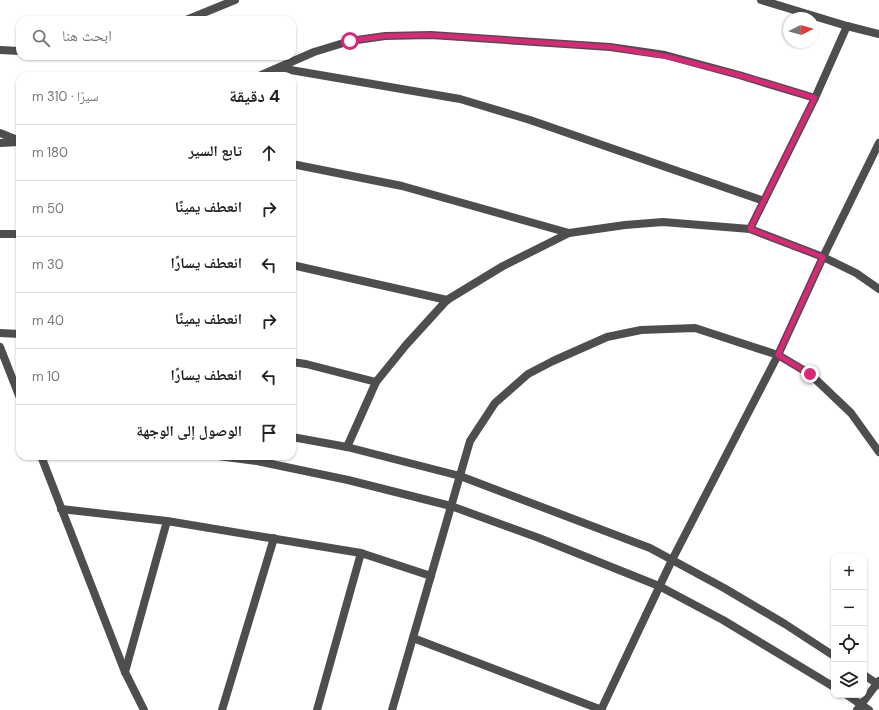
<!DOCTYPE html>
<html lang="ar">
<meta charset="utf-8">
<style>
:root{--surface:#fff;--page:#f6f6f6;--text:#222;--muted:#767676;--line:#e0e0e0}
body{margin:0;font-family:"DM Sans","Noto Naskh Arabic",sans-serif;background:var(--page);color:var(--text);direction:rtl}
.controls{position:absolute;right:12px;bottom:12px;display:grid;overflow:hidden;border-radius:8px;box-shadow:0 1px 3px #0004}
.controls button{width:36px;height:36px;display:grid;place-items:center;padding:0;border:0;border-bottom:1px solid var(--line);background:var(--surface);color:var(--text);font:20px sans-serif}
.compass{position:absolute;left:783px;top:12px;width:36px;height:36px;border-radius:50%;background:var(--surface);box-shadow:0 1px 3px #0004;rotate:85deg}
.stop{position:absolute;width:12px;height:12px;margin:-9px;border:3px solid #db2777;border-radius:50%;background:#fff}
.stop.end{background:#db2777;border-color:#fff;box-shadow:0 1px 4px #0008}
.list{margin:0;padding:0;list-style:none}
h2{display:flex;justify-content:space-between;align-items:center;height:52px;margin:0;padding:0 16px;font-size:17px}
h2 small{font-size:13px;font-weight:400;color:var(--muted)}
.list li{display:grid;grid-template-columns:26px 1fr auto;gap:12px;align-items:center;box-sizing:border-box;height:56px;padding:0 16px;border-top:1px solid var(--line)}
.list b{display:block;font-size:15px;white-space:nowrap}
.list em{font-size:13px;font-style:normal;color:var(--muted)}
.icon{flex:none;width:22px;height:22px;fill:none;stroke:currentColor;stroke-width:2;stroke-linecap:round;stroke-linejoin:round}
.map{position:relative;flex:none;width:879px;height:710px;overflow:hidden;direction:ltr}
.search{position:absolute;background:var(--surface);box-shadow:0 1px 3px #0004;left:16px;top:16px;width:280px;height:44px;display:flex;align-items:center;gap:10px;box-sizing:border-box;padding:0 14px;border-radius:12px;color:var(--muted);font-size:15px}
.panel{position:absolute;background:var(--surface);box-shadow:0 1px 3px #0004;left:16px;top:72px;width:280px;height:388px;border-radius:12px;direction:rtl}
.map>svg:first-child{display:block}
</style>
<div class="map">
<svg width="879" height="710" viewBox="0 0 879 710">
<rect width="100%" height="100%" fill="#fff"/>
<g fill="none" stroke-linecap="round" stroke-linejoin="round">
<g stroke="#4e4e4e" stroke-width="8">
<path d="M 186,20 L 235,0"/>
<path d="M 847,26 L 879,34"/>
<path d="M 0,50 L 20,51"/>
<path d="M 279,68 L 460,99 L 530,120 L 764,201"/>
<path d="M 259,76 L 314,52 L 350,41 L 385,36 L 431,35 L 610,47 L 665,55 L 739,75 L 815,98"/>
<path d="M 0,133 L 20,141"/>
<path d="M 0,143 L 19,142"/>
<path d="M 292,164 L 402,186 L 569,233"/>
<path d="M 750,229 L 815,98 L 847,26 L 761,0"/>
<path d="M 0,234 L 20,234"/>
<path d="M 292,265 L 447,300"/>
<path d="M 0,333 L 20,334"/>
<path d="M 0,347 L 20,398"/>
<path d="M 292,362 L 306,364 L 376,382"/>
<path d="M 292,437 L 347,447 L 460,476 L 650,548 L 724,588 L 785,624 L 834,656"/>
<path d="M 347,447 L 376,382 L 406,345 L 447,300 L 503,266 L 569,233 L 625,225 L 663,222 L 750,229 L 823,257 L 856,273 L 879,289"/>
<path d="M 41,456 L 125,672 L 144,710"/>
<path d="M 218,456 L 257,461 L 348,480 L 451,506 L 539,538 L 659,586 L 723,620 L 834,687"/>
<path d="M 61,509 L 167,521 L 361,553 L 431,576"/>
<path d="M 413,638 L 602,710"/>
<path d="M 125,672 L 167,521"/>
<path d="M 864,675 L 879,685"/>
<path d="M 847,695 L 869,710"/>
<path d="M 222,710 L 274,538"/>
<path d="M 317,710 L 361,553"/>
<path d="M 392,710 L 470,441 L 495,403 L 528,374 L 553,361 L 607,337 L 641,330 L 695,328 L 778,355 L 810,374 L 851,413 L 879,452"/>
<path d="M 601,710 L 672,560 L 778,355 L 823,257 L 879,143"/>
<path d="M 857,710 L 879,681"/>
</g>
</g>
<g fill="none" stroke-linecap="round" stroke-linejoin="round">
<path stroke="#db2777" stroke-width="5" d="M 350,41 L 385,36 L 431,35 L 610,47 L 665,56 L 739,75 L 815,98 L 750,229 L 823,257 L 778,355 L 810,374"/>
</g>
</svg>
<div class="controls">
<button>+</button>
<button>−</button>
<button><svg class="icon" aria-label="locate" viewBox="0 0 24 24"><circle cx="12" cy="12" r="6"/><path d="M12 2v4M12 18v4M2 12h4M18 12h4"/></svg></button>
<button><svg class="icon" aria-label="layers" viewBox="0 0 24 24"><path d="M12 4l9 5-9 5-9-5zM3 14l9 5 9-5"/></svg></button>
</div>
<svg class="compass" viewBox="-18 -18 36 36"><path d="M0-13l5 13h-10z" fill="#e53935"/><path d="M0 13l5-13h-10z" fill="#767676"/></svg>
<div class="stop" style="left:350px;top:41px"></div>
<div class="stop end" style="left:810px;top:374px"></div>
<div class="search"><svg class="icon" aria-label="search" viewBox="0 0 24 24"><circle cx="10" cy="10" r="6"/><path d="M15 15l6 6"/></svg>ابحث هنا</div>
<section class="panel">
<h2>4 دقيقة<small>سيرًا · 310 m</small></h2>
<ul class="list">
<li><svg class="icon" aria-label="ahead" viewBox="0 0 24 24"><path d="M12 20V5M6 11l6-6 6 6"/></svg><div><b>تابع السير</b></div><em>180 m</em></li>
<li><svg class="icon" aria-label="right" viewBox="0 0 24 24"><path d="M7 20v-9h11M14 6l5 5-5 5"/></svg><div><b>انعطف يمينًا</b></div><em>50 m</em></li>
<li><svg class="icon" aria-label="left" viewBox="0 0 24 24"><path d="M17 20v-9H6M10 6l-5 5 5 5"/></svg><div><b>انعطف يسارًا</b></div><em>30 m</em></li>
<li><svg class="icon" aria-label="right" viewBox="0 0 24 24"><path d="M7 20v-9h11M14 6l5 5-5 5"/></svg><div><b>انعطف يمينًا</b></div><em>40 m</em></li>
<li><svg class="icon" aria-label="left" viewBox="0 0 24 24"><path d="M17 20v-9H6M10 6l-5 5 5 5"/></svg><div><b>انعطف يسارًا</b></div><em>10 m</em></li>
<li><svg class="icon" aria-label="arrive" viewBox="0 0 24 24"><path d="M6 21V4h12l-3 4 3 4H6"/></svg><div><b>الوصول إلى الوجهة</b></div></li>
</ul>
</section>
</div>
